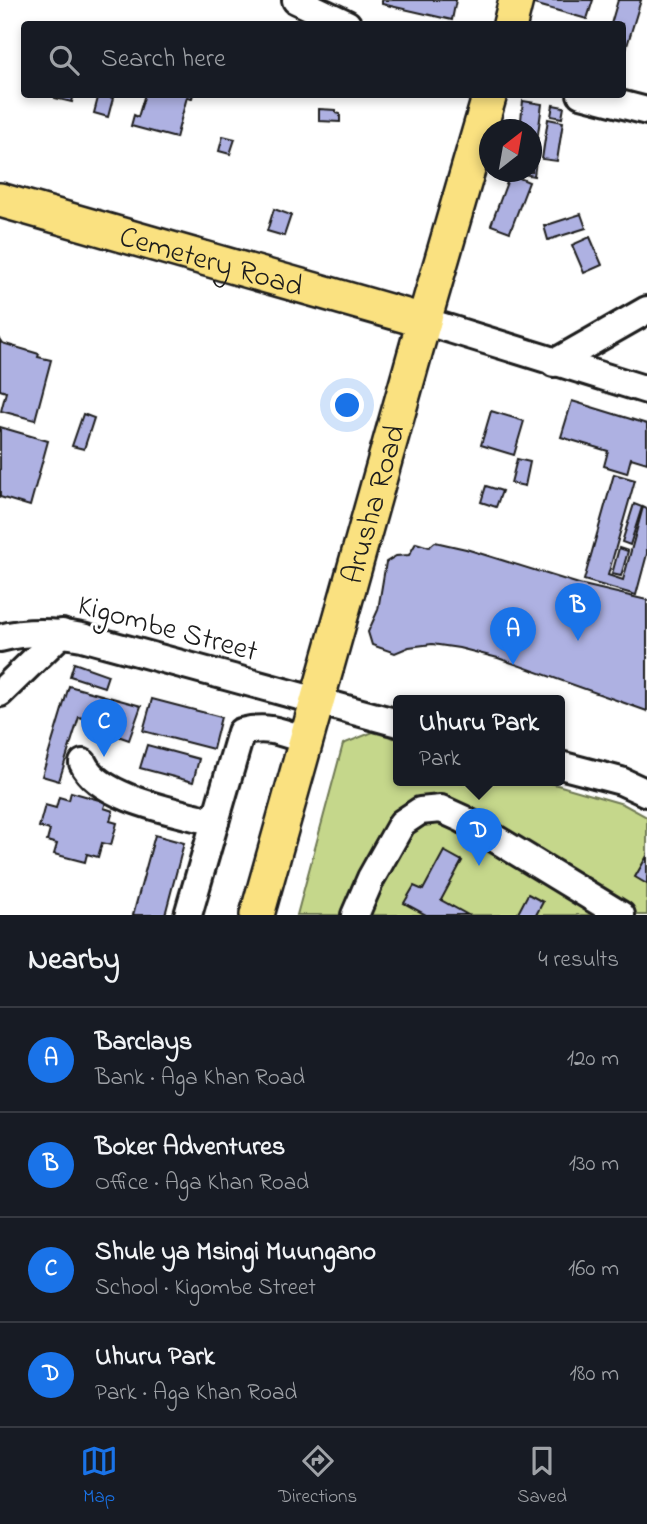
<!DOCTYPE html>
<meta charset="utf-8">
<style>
:root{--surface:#171b24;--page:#242831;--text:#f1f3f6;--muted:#9ea1a6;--line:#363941;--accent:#1a73e8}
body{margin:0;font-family:"Indie Flower",sans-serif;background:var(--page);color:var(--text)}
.compass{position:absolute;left:479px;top:119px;width:63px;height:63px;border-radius:50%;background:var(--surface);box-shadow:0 4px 10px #0003;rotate:31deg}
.you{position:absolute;left:348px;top:406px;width:24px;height:24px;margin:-18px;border:5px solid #fff;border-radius:50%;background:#1a73e8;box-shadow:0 0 0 10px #1a73e833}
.badge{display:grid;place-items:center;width:46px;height:46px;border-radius:50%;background:var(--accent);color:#fff;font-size:23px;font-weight:700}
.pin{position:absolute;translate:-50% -58px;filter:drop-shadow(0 2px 4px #0008)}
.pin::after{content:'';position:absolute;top:37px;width:24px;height:21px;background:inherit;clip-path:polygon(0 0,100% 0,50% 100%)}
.popup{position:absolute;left:393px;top:695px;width:172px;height:91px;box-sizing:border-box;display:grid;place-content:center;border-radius:7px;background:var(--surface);filter:drop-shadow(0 2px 5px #0005);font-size:23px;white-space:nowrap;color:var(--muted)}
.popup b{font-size:26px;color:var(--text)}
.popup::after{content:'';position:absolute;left:50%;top:100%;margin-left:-14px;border:14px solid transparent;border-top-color:var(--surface)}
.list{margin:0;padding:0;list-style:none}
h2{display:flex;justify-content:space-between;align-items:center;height:91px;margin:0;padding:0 28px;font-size:30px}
h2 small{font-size:23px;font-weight:400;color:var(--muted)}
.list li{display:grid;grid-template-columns:46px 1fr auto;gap:21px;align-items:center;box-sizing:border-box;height:105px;padding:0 28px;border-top:2px solid var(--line)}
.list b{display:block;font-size:26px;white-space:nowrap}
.list p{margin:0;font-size:23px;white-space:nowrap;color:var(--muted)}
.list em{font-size:23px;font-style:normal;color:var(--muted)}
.icon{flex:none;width:38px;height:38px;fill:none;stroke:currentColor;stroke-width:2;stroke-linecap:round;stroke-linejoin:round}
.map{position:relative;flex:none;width:647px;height:915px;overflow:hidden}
.search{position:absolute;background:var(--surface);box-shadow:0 4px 10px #0003;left:21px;right:21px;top:21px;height:77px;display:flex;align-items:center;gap:18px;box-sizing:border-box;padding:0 24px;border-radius:7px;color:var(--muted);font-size:26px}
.sheet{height:511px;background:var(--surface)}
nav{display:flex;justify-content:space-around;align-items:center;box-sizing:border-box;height:98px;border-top:2px solid var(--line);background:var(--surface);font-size:19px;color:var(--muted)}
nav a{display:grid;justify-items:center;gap:4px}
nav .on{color:var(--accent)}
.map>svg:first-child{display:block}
</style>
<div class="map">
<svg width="647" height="915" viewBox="0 0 647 915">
<rect width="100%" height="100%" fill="#fff"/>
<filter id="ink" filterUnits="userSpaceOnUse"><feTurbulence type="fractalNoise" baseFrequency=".0143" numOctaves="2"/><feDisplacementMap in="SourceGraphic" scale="14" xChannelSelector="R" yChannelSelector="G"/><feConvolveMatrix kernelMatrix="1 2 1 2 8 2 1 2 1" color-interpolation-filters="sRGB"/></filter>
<g filter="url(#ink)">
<path fill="#c5d78b" stroke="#707a54" stroke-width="2" d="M 373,732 L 398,739 L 398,780 L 540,780 L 623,804 L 647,817 L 647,915 L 297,915 L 343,744 Z"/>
<g fill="#aeb1e2" stroke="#1c1c1c" stroke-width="2">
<path d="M 382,0 L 456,0 L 452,20 L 382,4 Z"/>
<path d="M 535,0 L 593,0 L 587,19 L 534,4 Z"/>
<path d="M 618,0 L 641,0 L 622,62 L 622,24 L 611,24 Z"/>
<path d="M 56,94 L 74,94 L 72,102 L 55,98 Z"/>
<path d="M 99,94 L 113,98 L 108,117 L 94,113 Z"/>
<path d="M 145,94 L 193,94 L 192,98 L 187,97 L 176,138 L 131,126 L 134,115 L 138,117 Z"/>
<path d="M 523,101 L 542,104 L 535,156 L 532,156 L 532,130 L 520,130 Z"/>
<path d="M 553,105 L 564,107 L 562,118 L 551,116 Z"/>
<path d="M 319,109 L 336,110 L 336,113 L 340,114 L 340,122 L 319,121 Z"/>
<path d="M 548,119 L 563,122 L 557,161 L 542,159 Z"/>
<path d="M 223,136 L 235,139 L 230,154 L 219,151 Z"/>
<path d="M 532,160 L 536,160 L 534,176 L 514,172 L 532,172 Z"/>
<path d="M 510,174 L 529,182 L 510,232 L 491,225 Z"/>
<path d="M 274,209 L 291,215 L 284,236 L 267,231 Z"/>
<path d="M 581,214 L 586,228 L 548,240 L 544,226 Z"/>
<path d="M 590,237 L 602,265 L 584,273 L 572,245 Z"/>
<path d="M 0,340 L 2,343 L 39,354 L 38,357 L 51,360 L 35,420 L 1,411 L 6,392 L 0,390 Z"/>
<path d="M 572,401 L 647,424 L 647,463 L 631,458 L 627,473 L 604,466 L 608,451 L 561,437 Z"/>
<path d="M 491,411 L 524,421 L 514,455 L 481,445 Z"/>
<path d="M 83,414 L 94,418 L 84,449 L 72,446 Z"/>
<path d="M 0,427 L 48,441 L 30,506 L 0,497 Z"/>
<path d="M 517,459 L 530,462 L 525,486 L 511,483 Z"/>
<path d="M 614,474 L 635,480 L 608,575 L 623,580 L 643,507 L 647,509 L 647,554 L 636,595 L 584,580 Z"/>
<path d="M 486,486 L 502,491 L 496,507 L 481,502 Z"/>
<path d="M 634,504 L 642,507 L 630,545 L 622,542 Z"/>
<path d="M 435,542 L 466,549 L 579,584 L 647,600 L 647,711 L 498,658 L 459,648 L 432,644 L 409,647 L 395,653 L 372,645 L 368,632 L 378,610 L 386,562 L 396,556 L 409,555 L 416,543 L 429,547 Z"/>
<path d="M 619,548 L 628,551 L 621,576 L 612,574 Z"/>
<path d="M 74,663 L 108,675 L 104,687 L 70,676 Z"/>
<path d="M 69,686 L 141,706 L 129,740 L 118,736 L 120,728 L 79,717 L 59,781 L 42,776 Z"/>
<path d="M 152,699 L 221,717 L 213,749 L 143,731 Z"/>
<path d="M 147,745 L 199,759 L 193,782 L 140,768 Z"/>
<path d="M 71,792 L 106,802 L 104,808 L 113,811 L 110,821 L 117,823 L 111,845 L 102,843 L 98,857 L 87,854 L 85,862 L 54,854 L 57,844 L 47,841 L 50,830 L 39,827 L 45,805 L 56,808 L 59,797 L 69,800 Z"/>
<path d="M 155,835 L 184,843 L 165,915 L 133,915 Z"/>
<path d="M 444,851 L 462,861 L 441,900 L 468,915 L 426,915 L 404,903 L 414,886 L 423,890 Z"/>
<path d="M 647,856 L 647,884 L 635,877 Z"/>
<path d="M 528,894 L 543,902 L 536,915 L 517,915 Z"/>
</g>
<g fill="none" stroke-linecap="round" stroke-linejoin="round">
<g stroke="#1c1c1c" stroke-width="32">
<g id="minor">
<path d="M 296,0 L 347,24"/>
<path d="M 581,94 L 647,111"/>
<path d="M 424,321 L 647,390"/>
<path d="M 554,363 L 647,310"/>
<path d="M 0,638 C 27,631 54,632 82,637 L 398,723"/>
<path d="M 0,693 L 62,633"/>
<path d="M 83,763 C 99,799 178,812 215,822"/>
<path d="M 560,765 L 621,781 L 647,793"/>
<path d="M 188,915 L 241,732 C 267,725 282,732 307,741"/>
<path d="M 355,915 L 371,878 L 402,823 L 420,811 L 441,809 L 463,819 L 621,915"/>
</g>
</g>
<g stroke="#1c1c1c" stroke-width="38">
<g id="major">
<path d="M 510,24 L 516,0"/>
<path id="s1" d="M 0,200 L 424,321"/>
<path id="s2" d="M 257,915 L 424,321 L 490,94"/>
</g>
</g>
<use href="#minor" stroke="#fff" stroke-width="26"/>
<use href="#major" stroke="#fae180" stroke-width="33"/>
</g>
</g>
<g text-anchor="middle" stroke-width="6" stroke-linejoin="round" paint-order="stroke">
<g font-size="30" fill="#1c1c1c" stroke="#fff">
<text dy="10" stroke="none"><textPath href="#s1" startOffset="220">Cemetery Road</textPath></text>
<text dy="10" stroke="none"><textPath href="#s2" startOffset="427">Arusha Road</textPath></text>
<text transform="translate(168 627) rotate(15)" y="10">Kigombe Street</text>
</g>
</g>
</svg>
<svg class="compass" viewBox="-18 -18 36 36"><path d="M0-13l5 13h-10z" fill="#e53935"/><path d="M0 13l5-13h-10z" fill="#9ea1a6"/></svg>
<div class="you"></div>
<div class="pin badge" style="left:513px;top:665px">A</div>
<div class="pin badge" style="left:578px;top:641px">B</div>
<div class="pin badge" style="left:104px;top:757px">C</div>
<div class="pin badge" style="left:479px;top:866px">D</div>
<div class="popup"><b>Uhuru Park</b>Park</div>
<div class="search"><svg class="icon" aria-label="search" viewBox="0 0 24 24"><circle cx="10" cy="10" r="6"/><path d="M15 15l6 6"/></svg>Search here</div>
</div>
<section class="sheet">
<h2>Nearby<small>4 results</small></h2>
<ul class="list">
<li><span class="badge">A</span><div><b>Barclays</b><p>Bank · Aga Khan Road</p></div><em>120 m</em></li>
<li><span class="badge">B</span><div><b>Boker Adventures</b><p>Office · Aga Khan Road</p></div><em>130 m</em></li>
<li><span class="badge">C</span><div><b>Shule ya Msingi Muungano</b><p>School · Kigombe Street</p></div><em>160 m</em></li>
<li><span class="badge">D</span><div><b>Uhuru Park</b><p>Park · Aga Khan Road</p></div><em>180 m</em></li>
</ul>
</section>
<nav>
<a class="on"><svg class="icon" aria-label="map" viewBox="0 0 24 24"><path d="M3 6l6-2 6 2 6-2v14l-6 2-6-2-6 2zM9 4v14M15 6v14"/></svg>Map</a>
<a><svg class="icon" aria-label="directions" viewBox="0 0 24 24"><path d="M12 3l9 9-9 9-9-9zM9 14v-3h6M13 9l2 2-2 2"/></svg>Directions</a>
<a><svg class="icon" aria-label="saved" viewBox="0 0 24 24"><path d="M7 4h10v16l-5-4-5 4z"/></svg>Saved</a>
</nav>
